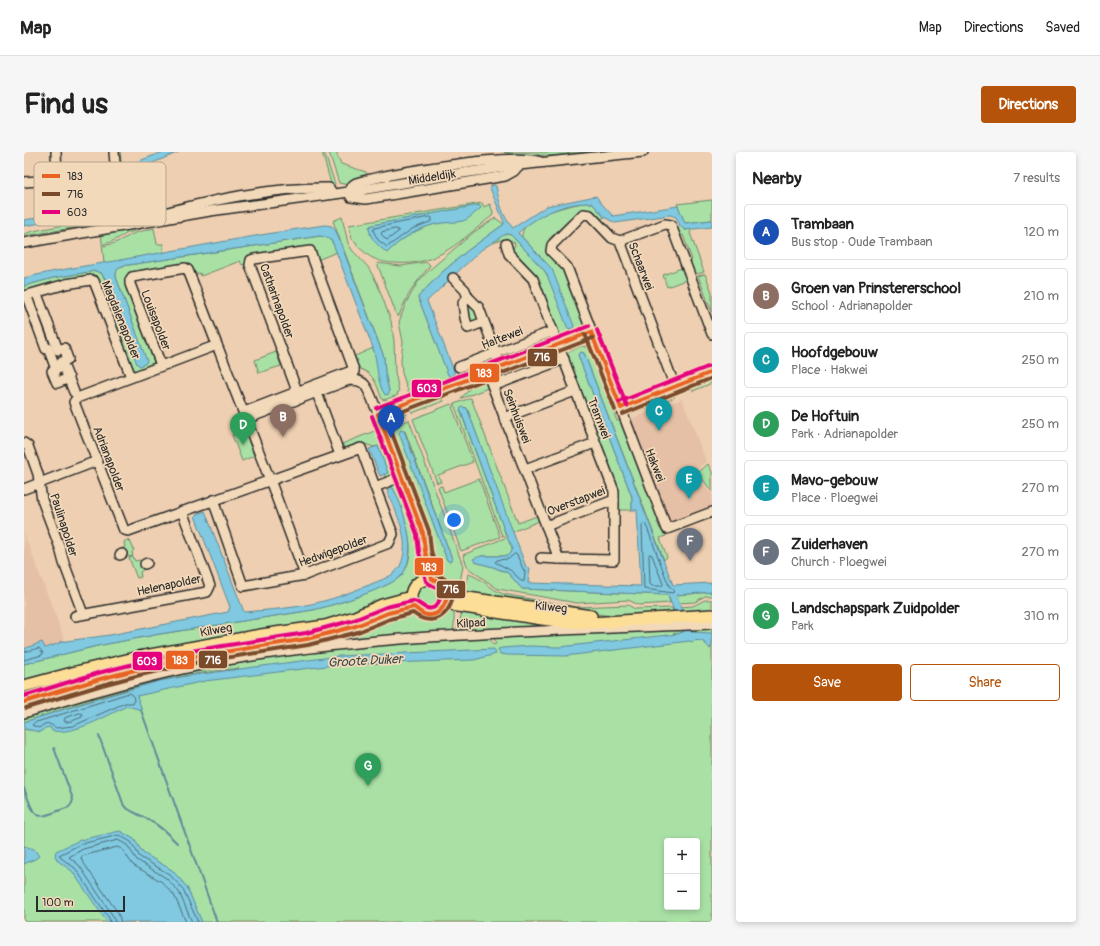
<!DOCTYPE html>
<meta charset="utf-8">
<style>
:root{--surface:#fff;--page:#f6f6f6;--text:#222;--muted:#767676;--line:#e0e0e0;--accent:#b45309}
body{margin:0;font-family:Pangolin,sans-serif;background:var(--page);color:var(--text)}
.controls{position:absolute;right:12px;bottom:12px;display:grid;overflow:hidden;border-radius:4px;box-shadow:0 2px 6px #0003}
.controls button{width:36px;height:36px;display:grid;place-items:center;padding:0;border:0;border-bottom:1px solid var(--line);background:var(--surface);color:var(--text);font:20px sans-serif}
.scale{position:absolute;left:12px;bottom:10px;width:89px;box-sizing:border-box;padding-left:4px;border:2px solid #2b2b2b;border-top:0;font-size:11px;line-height:14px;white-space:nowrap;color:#2b2b2b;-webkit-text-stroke:3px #f2d9b9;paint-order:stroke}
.you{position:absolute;left:430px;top:368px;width:14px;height:14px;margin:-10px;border:3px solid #fff;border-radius:50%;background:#1a73e8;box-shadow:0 0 0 6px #1a73e833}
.badge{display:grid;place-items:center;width:26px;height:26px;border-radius:50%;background:var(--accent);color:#fff;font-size:13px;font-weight:700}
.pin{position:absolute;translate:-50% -33px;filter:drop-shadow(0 1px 2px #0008)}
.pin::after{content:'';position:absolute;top:21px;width:14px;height:12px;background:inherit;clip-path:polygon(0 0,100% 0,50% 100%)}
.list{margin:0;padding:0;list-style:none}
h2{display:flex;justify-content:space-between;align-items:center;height:52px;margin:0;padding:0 16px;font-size:17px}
h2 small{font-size:13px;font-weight:400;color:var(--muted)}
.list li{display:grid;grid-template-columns:26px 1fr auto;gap:12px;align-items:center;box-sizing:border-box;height:56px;margin:0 8px 8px;padding:0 8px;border:1px solid var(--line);border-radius:4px}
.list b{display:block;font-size:15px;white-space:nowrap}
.list p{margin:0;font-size:13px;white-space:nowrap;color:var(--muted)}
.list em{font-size:13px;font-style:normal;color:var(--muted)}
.actions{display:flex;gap:8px;padding:12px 16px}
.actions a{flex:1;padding:9px 0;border:1px solid var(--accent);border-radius:4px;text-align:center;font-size:14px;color:var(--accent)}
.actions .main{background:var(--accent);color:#fff}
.map{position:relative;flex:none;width:688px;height:770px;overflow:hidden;border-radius:4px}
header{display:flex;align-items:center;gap:24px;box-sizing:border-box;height:56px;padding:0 20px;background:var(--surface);border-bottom:1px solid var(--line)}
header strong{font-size:19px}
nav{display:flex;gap:22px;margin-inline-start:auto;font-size:14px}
.intro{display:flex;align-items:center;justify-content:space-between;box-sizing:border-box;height:96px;padding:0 24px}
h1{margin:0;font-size:28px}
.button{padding:10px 18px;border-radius:4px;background:var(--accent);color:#fff;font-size:14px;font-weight:700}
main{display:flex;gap:24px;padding:0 24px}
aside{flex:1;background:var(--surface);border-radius:4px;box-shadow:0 2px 6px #0003}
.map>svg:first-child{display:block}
</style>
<header>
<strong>Map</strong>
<nav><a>Map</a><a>Directions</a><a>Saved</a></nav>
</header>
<div class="intro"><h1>Find us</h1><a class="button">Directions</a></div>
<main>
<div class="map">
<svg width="688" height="770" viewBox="0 0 688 770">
<rect width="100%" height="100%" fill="#eecfb1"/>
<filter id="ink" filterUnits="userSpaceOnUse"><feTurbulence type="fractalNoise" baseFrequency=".025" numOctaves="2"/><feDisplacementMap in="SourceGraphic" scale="8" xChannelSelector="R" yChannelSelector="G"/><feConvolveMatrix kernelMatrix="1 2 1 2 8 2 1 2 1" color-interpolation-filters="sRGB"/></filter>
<g filter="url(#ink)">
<g fill="#e5c0a6">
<path d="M 658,247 L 682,309 L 669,321 L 688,343 L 688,355 L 645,372 L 604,268 Z"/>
<path d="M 0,381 L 41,489 L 36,490 L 36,491 L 20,496 L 18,490 L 0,497 Z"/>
</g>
<g fill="#a9e1a5" stroke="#6a8668" fill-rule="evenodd">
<path d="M 92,0 L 96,0 C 98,23 103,37 114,57 L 106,58 L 105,57 L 100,57 Z"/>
<path d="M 298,0 L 300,0 L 311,32 L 310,34 L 308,35 Z"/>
<path d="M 305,0 L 313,0 L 313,3 L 317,12 L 342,20 L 344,26 L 324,33 L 315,31 Z"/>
<path d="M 480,0 L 568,0 L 524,4 L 524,3 L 489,3 Z"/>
<path d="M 304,38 L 147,61 L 241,42 Z"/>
<path d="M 688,48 L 688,68 L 661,71 L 653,52 Z"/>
<path d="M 458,51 L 460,55 L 466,52 L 469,60 L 468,64 C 438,87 413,115 372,111 C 365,111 356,110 349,106 C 345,105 336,96 332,93 L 333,91 L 328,87 L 325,73 ZM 455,53 L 456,56 L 440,68 L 419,70 L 404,74 L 390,80 L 372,92 L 363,101 L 345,75 L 348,73 Z"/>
<path d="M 559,51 L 568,51 L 580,65 L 575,69 L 554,65 L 551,62 L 525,87 L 541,116 L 541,121 L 561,176 L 560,179 L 538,186 L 536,186 L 529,173 L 531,172 L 513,124 L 488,98 L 491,93 L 490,90 L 482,86 L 469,91 L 468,90 C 474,86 480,80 487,83 L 520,118 L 523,123 L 522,111 L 498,85 C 496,64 543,54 559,51 Z"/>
<path d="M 89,64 L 90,69 L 0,84 L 0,82 L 9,79 Z"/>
<path d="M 318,65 L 324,91 L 328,98 L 344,115 L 353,131 L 367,169 L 370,189 L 371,220 L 375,240 L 373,241 L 374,243 L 360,248 L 358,247 C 352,232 351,222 334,216 L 331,210 L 334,209 L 333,207 L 331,208 L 329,205 L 349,196 L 353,207 L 355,226 L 365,239 L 361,221 L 360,205 L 309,69 Z"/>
<path d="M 471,66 L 480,72 L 443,99 L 416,122 L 394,145 L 426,227 L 385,242 L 378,221 L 377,208 L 379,190 L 375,170 L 382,151 L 394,130 L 403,120 L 450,80 Z"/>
<path d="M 127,73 L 102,82 L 87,90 L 80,92 L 80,94 L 91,91 L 111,81 L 130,76 L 133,92 L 139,92 L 139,101 L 80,111 L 77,80 Z"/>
<path d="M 656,74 L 661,78 L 668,77 L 666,81 L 680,120 L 673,122 L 672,120 L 668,122 L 664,110 L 668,108 L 659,83 L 654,84 L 651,76 Z"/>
<path d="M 296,84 C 307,85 309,91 313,100 L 293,108 L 275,95 L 259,98 L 256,100 L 253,101 L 251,99 L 234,101 L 223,112 L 218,113 L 216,109 L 177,124 L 176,121 L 170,123 L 154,113 L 138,115 L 136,118 L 131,118 L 129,117 L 113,119 L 111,122 L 106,124 L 131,210 L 111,219 L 109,217 L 107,217 L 66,126 L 63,124 L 49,126 L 47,129 L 33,133 L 29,131 L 16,134 L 14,137 L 0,142 L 0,134 L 29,126 L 71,119 L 77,121 L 112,179 L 92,125 C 92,119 93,116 98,114 Z"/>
<path d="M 403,110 L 406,113 L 405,115 C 392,130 382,144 375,164 L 373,164 L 353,111 L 377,114 Z"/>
<path d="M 660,115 L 664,127 L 643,135 L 639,123 Z"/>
<path d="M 681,122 L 688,140 L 688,160 L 674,124 Z"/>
<path d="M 443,151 L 447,151 L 457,168 L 446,171 Z"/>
<path d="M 526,188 L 528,192 L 480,210 L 477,202 L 479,201 L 481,205 Z"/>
<path d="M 558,194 L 562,195 L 564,199 L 566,198 L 593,269 L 597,269 L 600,273 L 598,274 L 602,284 L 604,284 L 636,368 L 633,370 L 636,377 L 640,376 L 642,384 L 636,386 L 643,405 L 640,408 L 560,201 L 557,200 L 554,203 L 608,345 L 608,358 L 594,358 L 593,350 L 595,341 L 540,201 Z"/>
<path d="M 252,200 L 257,214 L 235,221 L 231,208 Z"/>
<path d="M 466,206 L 468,206 L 471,214 L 422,232 L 422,230 L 439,224 L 436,217 L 438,217 L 440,221 L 467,211 Z"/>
<path d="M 688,224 L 688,231 L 669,239 L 667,232 Z"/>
<path d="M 462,229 L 464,236 L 436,247 L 449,234 Z"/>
<path d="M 649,239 L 651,245 L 604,263 L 602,258 Z"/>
<path d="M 417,241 L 420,249 L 388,261 L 386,252 Z"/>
<path d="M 447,246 L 494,371 L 513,364 L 515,369 L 488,380 L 443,256 L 438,255 L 436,258 L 482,383 L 478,384 L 430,252 Z"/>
<path d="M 427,252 L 449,310 L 414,323 L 417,330 L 413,331 L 389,267 Z"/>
<path d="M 380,254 L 383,262 L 382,263 L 361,271 L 360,267 L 360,264 Z"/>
<path d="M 385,268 L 439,414 L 434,441 C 427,439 426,431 420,427 C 416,424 413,423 410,418 L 404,383 L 380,322 L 383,320 L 366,276 ZM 381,279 L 428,407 L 426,410 L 423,408 L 376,281 Z"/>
<path d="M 220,278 L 230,304 L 218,309 L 208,283 Z"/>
<path d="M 353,278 L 370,321 L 373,320 L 397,382 L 397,421 L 395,425 L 379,442 L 317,466 L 163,491 L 51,515 L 0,528 L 0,512 L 73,494 L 136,482 L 289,458 C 309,453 329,447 348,439 C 357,435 368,432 375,425 C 399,404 378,359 369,336 L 365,336 L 360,322 L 363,321 L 354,294 L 350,295 L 341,292 L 323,299 L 318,292 Z"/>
<path d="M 684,312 L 688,320 L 688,340 L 674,321 Z"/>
<path d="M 455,327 L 476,385 L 437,399 L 414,335 L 418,334 L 420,340 Z"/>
<path d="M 483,385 L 488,396 L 486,401 L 483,404 L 457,404 L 451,410 L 469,415 L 484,421 L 498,437 L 644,443 L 646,451 L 615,453 L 604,448 L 553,451 L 474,437 L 444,416 L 439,403 Z"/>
<path d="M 103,388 L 106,389 L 110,398 L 108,400 L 109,404 L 103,405 L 100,404 L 97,397 L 101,395 L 100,390 Z"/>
<path d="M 109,405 L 111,409 L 116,408 L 120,411 L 121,416 L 116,420 L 117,425 L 113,426 L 105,406 Z"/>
<path d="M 444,422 C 457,425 466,437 479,442 L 552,455 L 604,453 L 611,457 L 648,456 L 650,461 L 616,464 L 587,464 L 510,453 L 441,442 Z"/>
<circle cx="405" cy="445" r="12"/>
<path d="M 688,440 L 688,444 L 681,444 L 671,450 L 655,451 L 652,443 Z"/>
<path d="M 681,448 L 688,448 L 688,459 L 659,461 L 656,455 L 669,454 Z"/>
<path d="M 430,457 L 430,472 L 429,481 L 250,496 L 386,459 C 393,467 403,472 415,468 C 421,465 423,459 430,457 Z"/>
<path d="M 438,460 L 554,473 L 433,480 L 434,472 L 435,471 Z"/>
<path d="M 688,474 L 688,770 L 0,770 L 0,577 L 5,578 L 113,546 L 112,544 L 215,516 C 188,519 162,523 136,529 C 90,540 45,555 0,570 L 0,564 L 55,545 L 197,512 L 335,494 L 465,485 L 469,493 L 472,492 L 470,486 L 472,484 L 659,477 L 659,481 L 649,482 L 681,481 L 667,480 L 665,475 ZM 643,689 L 673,689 L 673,755 L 643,755 Z"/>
<path d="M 214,490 L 0,547 L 0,538 L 74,517 Z"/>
</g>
<g fill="#80c9e1" stroke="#5e8a98">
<path d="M 139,0 L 155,0 L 112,18 L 115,29 L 111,31 L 119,53 L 129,52 L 130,54 L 118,54 L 105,18 L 107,12 Z"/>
<path d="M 470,33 L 472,34 C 475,49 478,64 489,76 L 523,54 L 572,44 L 577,51 L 589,64 L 654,54 L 661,71 L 688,68 L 688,75 L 661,78 L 656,74 L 652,65 L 646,63 L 591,71 L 580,65 L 568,51 C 540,50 514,63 494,81 L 528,117 L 550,174 L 549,176 L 544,177 L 523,123 L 520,118 L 487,83 L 483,82 L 480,83 L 457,98 L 403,149 L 430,219 L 430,222 L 427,224 L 424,223 L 394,145 L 416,122 L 443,99 L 480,72 L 480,70 L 466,36 L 467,34 Z"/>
<path d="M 74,42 L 77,44 L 77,61 L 0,74 L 0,68 L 63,58 L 62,43 Z"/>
<path d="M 455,53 L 457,56 C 452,60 445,67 439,69 C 428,71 416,70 405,74 C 389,79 375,89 363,101 C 355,94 345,87 345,75 L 348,73 Z"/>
<path d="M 301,73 L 308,74 L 312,79 L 360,205 L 361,221 L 365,239 L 365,242 L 361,243 C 352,230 354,211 349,196 L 308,89 L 301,85 L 296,84 L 98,114 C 93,116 92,119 92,125 L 123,209 L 122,211 L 116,214 L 113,212 L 81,126 L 77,121 L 71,119 L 29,126 L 0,134 L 0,126 C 35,117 71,113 107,106 C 172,95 236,82 301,73 Z"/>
<path d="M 557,200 L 560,201 L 649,433 L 688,431 L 688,440 L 652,443 L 659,461 L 667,480 L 688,481 L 688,493 L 686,497 C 681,490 676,486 667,490 L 666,489 L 541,504 L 484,503 L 476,502 L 474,497 L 478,496 L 506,494 L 535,495 L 653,482 L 659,480 L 659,479 L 650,459 L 644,443 L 498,437 L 484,421 L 469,415 L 451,410 L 449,407 L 457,404 L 483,404 L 486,401 L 488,396 L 482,383 L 436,257 L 438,255 L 443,256 L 502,415 L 506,416 L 504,431 L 617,434 L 613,358 L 608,358 L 608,345 L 554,203 Z"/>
<path d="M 377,278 L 380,279 L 428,407 L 426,410 L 423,408 L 375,281 Z"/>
<path d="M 354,294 L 364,321 L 356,324 L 345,297 Z"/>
<path d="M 368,335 C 374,343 380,362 382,372 C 387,388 388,409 378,423 C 367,436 307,454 289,458 L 136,482 L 73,494 L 0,512 L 0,497 L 18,490 L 21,496 L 36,491 L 35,490 L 86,483 L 204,460 L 206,455 L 171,364 L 173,362 L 181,359 L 220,460 C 245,458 272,456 296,450 C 313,446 329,439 345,433 C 356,428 370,425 376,414 C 388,389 372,361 363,338 Z"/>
<path d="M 470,497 L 472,502 L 450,508 L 311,513 L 181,529 L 113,544 L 118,558 L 103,554 C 82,564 51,583 28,579 L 26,575 L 21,576 L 17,580 L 0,577 L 0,570 L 69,548 L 135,529 L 162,524 L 315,504 Z"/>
<path d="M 96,679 L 110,687 L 119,701 L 148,718 L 163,735 L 178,770 L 83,770 L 48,719 L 34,709 L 31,704 L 32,699 L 56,688 Z"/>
<path d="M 0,694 L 10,697 L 15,704 L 11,707 L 0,712 Z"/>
</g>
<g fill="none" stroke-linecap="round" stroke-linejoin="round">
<g stroke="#4d6a74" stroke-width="1">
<path d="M 406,65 L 408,66 L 408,69 L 388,77 L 363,95 L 354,88 L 349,78 L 351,76 Z"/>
<path d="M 372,77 L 374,78 L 374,80 L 363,88 L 357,82 L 358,80 Z"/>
<path d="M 619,372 L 622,373 L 645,434 L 650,438 L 649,441 L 620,437 L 618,374 Z"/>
<path d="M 491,402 L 493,403 L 499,417 L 501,420 L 500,429 L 499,430 L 486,418 L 471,410 L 473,408 L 484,407 Z"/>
<path d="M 626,402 L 628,403 L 639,432 L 638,434 L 628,434 L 626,432 L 625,404 Z"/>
<path d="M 0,500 L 15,496 L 19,501 L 18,503 L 0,508"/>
<path d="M 106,541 L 109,543 L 110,549 L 109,551 L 101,551 L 49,574 L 32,576 C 24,571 23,569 15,576 L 8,573 L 10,571 Z"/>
<path d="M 56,561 L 59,562 L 58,565 L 48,569 L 42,570 L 40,569 L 41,566 Z"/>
<path d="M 86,770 L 85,766 L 51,716 L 37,706 L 35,703 L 57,692 L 95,683 L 107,690 L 116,705 L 145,722 L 159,737 L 174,770"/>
<path d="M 91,770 L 89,764 L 55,713 L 45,705 L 59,697 L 94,688 L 103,693 L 113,708 L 142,726 L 155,740 L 168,770"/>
<path d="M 97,770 L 94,761 L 57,707 L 58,704 L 93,695 L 98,697 L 109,713 L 138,730 L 150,743 L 162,770"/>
</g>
<g stroke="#5e8a98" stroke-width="2">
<path d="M 117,558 L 193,770"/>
<path d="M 75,584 L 100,654 C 107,660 115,662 123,667 C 135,673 144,682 153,691"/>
<path d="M 0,636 C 13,672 11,667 45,655 L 48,651 L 49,647 L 30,596"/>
</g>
<g stroke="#2b2b2b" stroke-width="12">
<g id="minor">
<path d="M 90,0 L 92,22 L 100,74"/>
<path d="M 495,13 L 490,19 L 481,24 L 342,47 L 327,45 L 325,40 L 329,33 L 332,31 C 367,21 488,0 517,10"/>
<path d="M 0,30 L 30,28 L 33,24 L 32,0"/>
<path d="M 143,66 L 144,60 C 196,46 251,35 305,36 L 309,42"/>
<path d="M 596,89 L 641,72 L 647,73 L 688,182"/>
<path d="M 0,91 L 186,59 L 325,40 L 432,22 L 495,13 L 619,0"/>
<path d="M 429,126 L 441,138 L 444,145"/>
<path d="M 13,142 L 34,198 L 40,196 L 44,207 L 38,210 L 50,240"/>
<path d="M 0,144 L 42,132 L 67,128 L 70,129 L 107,225"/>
<path d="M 3,145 L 22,197 L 24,196 L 32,217"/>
<path d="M 460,170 L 444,176 L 441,166 L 439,151 L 444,145 L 455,156 L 477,215"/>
<path d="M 137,213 L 106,132 L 106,128 L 108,125 L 161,116 L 164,118 L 193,193"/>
<path d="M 435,215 L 529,179"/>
<path d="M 36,216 L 28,219 L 33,231 L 45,226"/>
<path d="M 463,220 L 535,407 L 590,408 L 590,339 L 509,127 L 485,102 L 482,92"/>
<path d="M 469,234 L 540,207"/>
<path d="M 651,235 L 596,89 L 588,86 L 566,63 L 559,62 L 528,93 L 527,99 L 543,115 L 643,377 L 688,360"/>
<path d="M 293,241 L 316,303"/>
<path d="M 276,247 L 226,113 L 227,108 L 230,107 L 286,99 L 330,218 L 329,228"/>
<path d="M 597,256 L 688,220"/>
<path d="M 220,260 L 330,218"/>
<path d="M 354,262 L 567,180"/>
<path d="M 480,266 L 551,239"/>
<path d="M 222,267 L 246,328 L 281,423"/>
<path d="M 0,291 L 4,294 L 14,322 L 18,348 L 36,396 L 40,411 L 59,462"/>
<path d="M 501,317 L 571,291"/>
<path d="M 379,324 L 351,335 L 337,296 L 104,379 L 100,378 L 50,250 L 53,246 L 193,193 L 222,267 L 325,228 C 330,228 336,228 340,232 C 345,237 348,247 351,254 C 360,276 368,298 377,320 C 385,340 398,370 400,391 C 402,403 400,416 399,428"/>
<path d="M 0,337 L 73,309"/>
<path d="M 189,348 L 219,434 L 281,423 L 365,391 L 369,382 L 351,335"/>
<path d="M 522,374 L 590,348"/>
<path d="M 96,403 L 98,402"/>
<path d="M 517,406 L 535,407"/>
<path d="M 403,407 L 408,427"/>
<path d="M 121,412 L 123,411"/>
<path d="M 51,464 L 183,440 L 186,434 L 158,359"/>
<path d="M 0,561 C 67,540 134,520 203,508 C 363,481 526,479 688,472"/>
</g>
</g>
<g stroke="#2b2b2b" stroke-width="14">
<g id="major">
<circle cx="405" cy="445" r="18"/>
<path d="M 423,443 L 567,464"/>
<path d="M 421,452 L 518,467 L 542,470 L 567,471 L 688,463"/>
<path d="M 0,534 L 52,520 L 115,505 L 237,483 L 301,474 L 331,465 L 358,453 L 387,445"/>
<path d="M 0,550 L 76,527 L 115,517 L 174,504 L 232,494 L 283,487 L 318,478 L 332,474 L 364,461 L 390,455"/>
</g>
</g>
<use href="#minor" stroke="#f2d9b9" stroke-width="9"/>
<use href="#major" stroke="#fdde96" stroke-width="11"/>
<g stroke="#f2d9b9" stroke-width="7">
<g id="bus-1">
<path d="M 567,180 L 597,256"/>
<path d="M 597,256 L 688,220"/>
<path d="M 354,262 L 567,180"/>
<path d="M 0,550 L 76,527 L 115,517 L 174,504 L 283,487 L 332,474 L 364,461 L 390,455 C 395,459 400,464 407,463 C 417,462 425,449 422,439 C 420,432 414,430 408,427 L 401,399 L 399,381 L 354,262"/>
</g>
</g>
<g stroke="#f2d9b9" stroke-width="7">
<g id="bus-2">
<path d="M 561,182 L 591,258"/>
<path d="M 599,262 L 688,226"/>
<path d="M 356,268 L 569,186"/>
<path d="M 2,556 L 78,533 L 116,523 L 175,510 L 284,493 L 334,480 L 366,467 L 389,461 C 416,483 440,446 422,428 C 419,426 416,424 413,423 L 407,398 L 405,379 L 360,260"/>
</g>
</g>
<g stroke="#f2d9b9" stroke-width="7">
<g id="bus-3">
<path d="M 573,178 L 603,254"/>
<path d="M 595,250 L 686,214"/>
<path d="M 352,256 L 565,174"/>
<path d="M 0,544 L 74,521 L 114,511 L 173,498 L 282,481 L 330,468 L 362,455 L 389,449 C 395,449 397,455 403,456 C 412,459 419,446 415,439 C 412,434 406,434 402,429 L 395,400 L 393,382 L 348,264"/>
</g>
</g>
<use href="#bus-1" stroke="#e86222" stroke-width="4"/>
<use href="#bus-2" stroke="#7a4b2a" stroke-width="4"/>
<use href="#bus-3" stroke="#e5007d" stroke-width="4"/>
</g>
</g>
<g text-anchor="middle" stroke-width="3.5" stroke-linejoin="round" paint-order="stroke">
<g font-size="12" fill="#2b2b2b" stroke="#f2d9b9">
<text transform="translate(408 25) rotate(-9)" y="4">Middeldijk</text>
<text transform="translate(617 114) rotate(69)" y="4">Schaarwei</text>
<text transform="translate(253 149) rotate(70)" y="4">Catharinapolder</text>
<text transform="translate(97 168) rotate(68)" y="4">Magdalenapolder</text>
<text transform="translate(132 168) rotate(69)" y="4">Louisapolder</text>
<text transform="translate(478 186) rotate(-21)" y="4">Haltewei</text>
<text transform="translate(493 264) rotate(69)" y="4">Seinhuiswei</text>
<text transform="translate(575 266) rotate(69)" y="4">Tramwei</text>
<text transform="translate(85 307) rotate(69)" y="4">Adrianapolder</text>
<text transform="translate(631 313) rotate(69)" y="4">Hakwei</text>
<text transform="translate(552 349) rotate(-21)" y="4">Overstapwei</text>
<text transform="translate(40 373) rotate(72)" y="4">Paulinapolder</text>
<text transform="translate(309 399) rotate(-20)" y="4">Hedwigepolder</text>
<text transform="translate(145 433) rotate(-12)" y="4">Helenapolder</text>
<text transform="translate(527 455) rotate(6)" y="4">Kilweg</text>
<text transform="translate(447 471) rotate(-3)" y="4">Kilpad</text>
<text transform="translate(192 478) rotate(-10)" y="4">Kilweg</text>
</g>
<g font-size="13" font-style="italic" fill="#3c4b4f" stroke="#f2d9b9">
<text transform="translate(341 508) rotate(-3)" y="5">Groote Duiker</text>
</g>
</g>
<rect x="10" y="10" width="132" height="64" rx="6" fill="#f2d9b9" stroke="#b6a58e" stroke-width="1"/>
<rect x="18" y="22" width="18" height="4" fill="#e86222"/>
<rect x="18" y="40" width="18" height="4" fill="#7a4b2a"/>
<rect x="18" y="58" width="18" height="4" fill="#e5007d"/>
<g font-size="11" fill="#2b2b2b">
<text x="43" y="28">183</text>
<text x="43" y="46">716</text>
<text x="43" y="64">603</text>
</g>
<g stroke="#f2d9b9" stroke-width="1.5">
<rect x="503" y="196" width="31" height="19" rx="4" fill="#7a4b2a"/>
<rect x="445" y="211" width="31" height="20" rx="4" fill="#e86222"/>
<rect x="387" y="227" width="31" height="19" rx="4" fill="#e5007d"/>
<rect x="390" y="405" width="30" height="19" rx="4" fill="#e86222"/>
<rect x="412" y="428" width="30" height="19" rx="4" fill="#7a4b2a"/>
<rect x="174" y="498" width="30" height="19" rx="4" fill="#7a4b2a"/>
<rect x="141" y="498" width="30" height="20" rx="4" fill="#e86222"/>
<rect x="108" y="499" width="31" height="20" rx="4" fill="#e5007d"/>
</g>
<g font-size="11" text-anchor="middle" font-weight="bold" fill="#fff">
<text x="518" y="209">716</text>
<text x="460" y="225">183</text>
<text x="403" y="240">603</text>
<text x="405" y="419">183</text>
<text x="427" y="441">716</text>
<text x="189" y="512">716</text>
<text x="156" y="512">183</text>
<text x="123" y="513">603</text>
</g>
</svg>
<div class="controls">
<button>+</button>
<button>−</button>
</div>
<div class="scale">100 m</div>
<div class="you"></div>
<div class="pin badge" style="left:367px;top:286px;background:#1a4fb4">A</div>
<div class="pin badge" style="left:259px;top:285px;background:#8d6e63">B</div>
<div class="pin badge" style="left:635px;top:279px;background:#0f9aa8">C</div>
<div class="pin badge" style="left:219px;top:293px;background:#2e9e5b">D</div>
<div class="pin badge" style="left:665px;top:347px;background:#0f9aa8">E</div>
<div class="pin badge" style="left:666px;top:409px;background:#6b7280">F</div>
<div class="pin badge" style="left:344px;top:634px;background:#2e9e5b">G</div>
</div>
<aside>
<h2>Nearby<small>7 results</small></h2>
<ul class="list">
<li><span class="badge" style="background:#1a4fb4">A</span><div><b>Trambaan</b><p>Bus stop · Oude Trambaan</p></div><em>120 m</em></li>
<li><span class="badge" style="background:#8d6e63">B</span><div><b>Groen van Prinstererschool</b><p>School · Adrianapolder</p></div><em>210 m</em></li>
<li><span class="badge" style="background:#0f9aa8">C</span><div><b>Hoofdgebouw</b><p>Place · Hakwei</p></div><em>250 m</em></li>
<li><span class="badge" style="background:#2e9e5b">D</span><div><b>De Hoftuin</b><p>Park · Adrianapolder</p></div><em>250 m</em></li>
<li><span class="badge" style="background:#0f9aa8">E</span><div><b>Mavo-gebouw</b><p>Place · Ploegwei</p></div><em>270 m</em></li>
<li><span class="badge" style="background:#6b7280">F</span><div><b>Zuiderhaven</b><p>Church · Ploegwei</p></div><em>270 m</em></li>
<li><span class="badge" style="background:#2e9e5b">G</span><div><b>Landschapspark Zuidpolder</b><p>Park</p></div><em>310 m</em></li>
</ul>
<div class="actions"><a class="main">Save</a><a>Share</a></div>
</aside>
</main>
